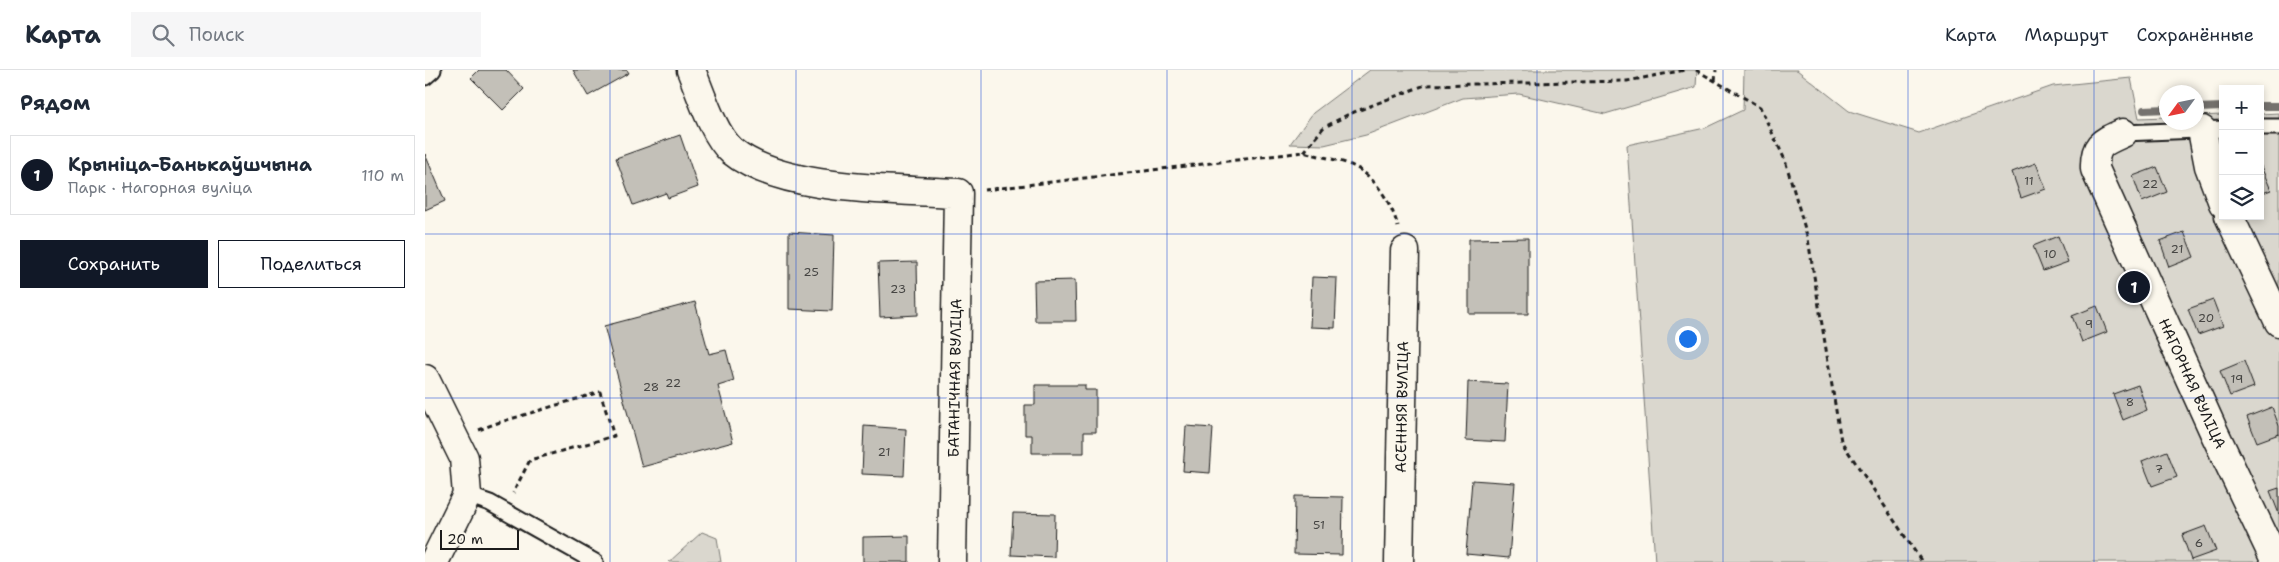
<!DOCTYPE html>
<html lang="ru">
<meta charset="utf-8">
<style>
:root{--surface:#fff;--page:#f6f6f7;--text:#1f2937;--muted:#747a83;--line:#e0e1e3;--accent:#111827}
body{margin:0;font-family:"Shantell Sans",sans-serif;background:var(--page);color:var(--text)}
.controls{position:absolute;right:15px;top:15px;display:grid;overflow:hidden;border-radius:0px;box-shadow:0 2px 8px #0003}
.controls button{width:45px;height:45px;display:grid;place-items:center;padding:0;border:0;border-bottom:1px solid var(--line);background:var(--surface);color:var(--text);font:25px sans-serif}
.compass{position:absolute;left:1734px;top:15px;width:45px;height:45px;border-radius:50%;background:var(--surface);box-shadow:0 2px 8px #0003;rotate:237deg}
.scale{position:absolute;left:15px;bottom:12px;width:79px;box-sizing:border-box;padding-left:5px;border:2px solid #1c1c1c;border-top:0;font-size:14px;line-height:18px;white-space:nowrap;color:#1c1c1c;-webkit-text-stroke:4px #fbf7ec;paint-order:stroke}
.you{position:absolute;left:1262px;top:268px;width:18px;height:18px;margin:-12px;border:4px solid #fff;border-radius:50%;background:#1a73e8;box-shadow:0 0 0 8px #1a73e833}
.badge{display:grid;place-items:center;width:32px;height:32px;border-radius:50%;background:var(--accent);color:#fff;font-size:16px;font-weight:700}
.pin{position:absolute;translate:-50% -50%;border:2px solid #fff;box-shadow:0 1px 5px #0006}
.list{margin:0;padding:0;list-style:none}
h2{display:flex;justify-content:space-between;align-items:center;height:65px;margin:0;padding:0 20px;font-size:21px}
h2 small{font-size:16px;font-weight:400;color:var(--muted)}
.list li{display:grid;grid-template-columns:32px 1fr auto;gap:15px;align-items:center;box-sizing:border-box;height:80px;margin:0 10px 10px;padding:0 10px;border:1px solid var(--line);border-radius:0px}
.list b{display:block;font-size:19px;white-space:nowrap}
.list p{margin:0;font-size:16px;white-space:nowrap;color:var(--muted)}
.list em{font-size:16px;font-style:normal;color:var(--muted)}
.actions{display:flex;gap:10px;padding:15px 20px}
.actions a{flex:1;padding:11px 0;border:1px solid var(--accent);border-radius:0px;text-align:center;font-size:18px;color:var(--accent)}
.actions .main{background:var(--accent);color:#fff}
.icon{flex:none;width:28px;height:28px;fill:none;stroke:currentColor;stroke-width:2;stroke-linecap:round;stroke-linejoin:round}
.map{position:relative;flex:none;width:1854px;height:492px;overflow:hidden}
header{display:flex;align-items:center;gap:30px;box-sizing:border-box;height:70px;padding:0 25px;background:var(--surface);border-bottom:1px solid var(--line)}
header strong{font-size:24px}
nav{display:flex;gap:28px;margin-inline-start:auto;font-size:18px}
.search{width:350px;height:45px;background:var(--page);display:flex;align-items:center;gap:12px;box-sizing:border-box;padding:0 18px;border-radius:0px;color:var(--muted);font-size:19px}
main{display:flex}
aside{flex:1;background:var(--surface)}
.map>svg:first-child{display:block}
</style>
<header>
<strong>Карта</strong>
<div class="search"><svg class="icon" aria-label="search" viewBox="0 0 24 24"><circle cx="10" cy="10" r="6"/><path d="M15 15l6 6"/></svg>Поиск</div>
<nav><a>Карта</a><a>Маршрут</a><a>Сохранённые</a></nav>
</header>
<main>
<aside>
<h2>Рядом<small></small></h2>
<ul class="list">
<li><span class="badge">1</span><div><b>Крыніца-Банькаўшчына</b><p>Парк · Нагорная вуліца</p></div><em>110 m</em></li>
</ul>
<div class="actions"><a class="main">Сохранить</a><a>Поделиться</a></div>
</aside>
<div class="map">
<svg width="1854" height="492" viewBox="0 0 1854 492">
<rect width="100%" height="100%" fill="#fbf7ec"/>
<filter id="ink" filterUnits="userSpaceOnUse"><feTurbulence type="fractalNoise" baseFrequency=".02" numOctaves="2"/><feDisplacementMap in="SourceGraphic" scale="10" xChannelSelector="R" yChannelSelector="G"/><feConvolveMatrix kernelMatrix="1 2 1 2 8 2 1 2 1" color-interpolation-filters="sRGB"/></filter>
<g filter="url(#ink)">
<g fill="#dad7ce" stroke="#7b7a75">
<path d="M 945,0 L 1272,0 L 1271,17 L 1180,44 L 1094,24 L 1038,28 L 941,65 L 899,75 L 865,74 L 888,43 Z"/>
<path d="M 1319,0 L 1372,0 L 1424,41 L 1494,63 L 1628,16 L 1706,8 L 1714,48 L 1741,47 L 1742,52 L 1772,52 L 1772,46 L 1798,45 L 1798,146 L 1835,146 L 1835,44 L 1854,43 L 1854,492 L 1230,492 L 1202,75 L 1280,58 L 1318,40 Z"/>
<path d="M 277,462 L 292,468 L 296,492 L 244,492 Z"/>
</g>
<g fill="none" stroke-linecap="round" stroke-linejoin="round">
<g stroke="#74726e" stroke-width="8">
<path d="M 1835,36 L 1854,36"/>
<path d="M 1772,38 L 1798,37"/>
<path d="M 1719,40 L 1742,39"/>
</g>
</g>
<g fill="#c3c0b8" stroke="#1c1c1c">
<path d="M 54,0 L 81,0 L 99,19 L 78,40 L 46,8 Z"/>
<path d="M 148,0 L 202,0 L 204,3 L 163,26 Z"/>
<path d="M 255,65 L 273,117 L 243,128 L 241,123 L 208,135 L 191,88 Z"/>
<path d="M 0,84 L 20,131 L 0,140 Z"/>
<path d="M 1611,93 L 1621,119 L 1596,128 L 1587,102 Z"/>
<path d="M 1835,94 L 1846,120 L 1835,124 Z"/>
<path d="M 1732,97 L 1742,122 L 1717,132 L 1708,106 Z"/>
<path d="M 364,162 L 409,165 L 407,241 L 364,239 Z"/>
<path d="M 1759,162 L 1769,187 L 1744,197 L 1735,171 Z"/>
<path d="M 1633,166 L 1643,192 L 1618,201 L 1608,176 Z"/>
<path d="M 1103,168 L 1103,244 L 1044,244 L 1044,169 Z"/>
<path d="M 492,192 L 493,245 L 455,247 L 453,193 Z"/>
<path d="M 887,207 L 912,208 L 910,258 L 885,257 Z"/>
<path d="M 650,210 L 651,251 L 610,251 L 609,211 Z"/>
<path d="M 1788,230 L 1798,256 L 1773,265 L 1763,239 Z"/>
<path d="M 270,232 L 284,284 L 301,280 L 309,311 L 293,316 L 308,372 L 217,397 L 179,256 Z"/>
<path d="M 1672,236 L 1682,262 L 1657,272 L 1647,246 Z"/>
<path d="M 1819,291 L 1829,317 L 1805,326 L 1795,301 Z"/>
<path d="M 1043,312 L 1083,314 L 1080,372 L 1041,370 Z"/>
<path d="M 610,315 L 660,315 L 660,320 L 671,320 L 671,362 L 659,362 L 659,383 L 607,383 L 607,365 L 600,365 L 600,335 L 610,335 Z"/>
<path d="M 1713,315 L 1722,340 L 1698,350 L 1688,324 Z"/>
<path d="M 1847,337 L 1854,356 L 1854,364 L 1832,372 L 1822,347 Z"/>
<path d="M 439,356 L 481,359 L 479,406 L 437,404 Z"/>
<path d="M 761,356 L 788,358 L 785,403 L 758,401 Z"/>
<path d="M 1742,381 L 1752,407 L 1727,416 L 1717,391 Z"/>
<path d="M 1047,410 L 1090,413 L 1084,488 L 1041,484 Z"/>
<path d="M 1854,418 L 1854,444 L 1845,421 Z"/>
<path d="M 870,426 L 918,427 L 917,485 L 869,484 Z"/>
<path d="M 588,443 L 630,444 L 629,487 L 586,485 Z"/>
<path d="M 1781,456 L 1791,481 L 1766,490 L 1757,465 Z"/>
<path d="M 484,466 L 484,492 L 438,492 L 438,467 Z"/>
</g>
<g fill="none" stroke-linecap="round" stroke-linejoin="round">
<g stroke="#1c1c1c" stroke-width="19">
<g id="lane">
<path d="M 0,7 L 8,0"/>
<path d="M 1835,57 L 1854,57"/>
<path d="M 1698,63 L 1798,59"/>
<path d="M 42,425 L 65,433 L 170,492"/>
</g>
</g>
<g stroke="#1c1c1c" stroke-width="31">
<g id="street">
<path d="M 266,0 C 275,22 289,66 307,81 C 357,122 470,119 533,123 L 527,492"/>
<path d="M 1777,60 L 1784,96 L 1798,133"/>
<path id="s1" d="M 1698,63 C 1678,72 1669,74 1670,99 L 1789,362 L 1851,492"/>
<path d="M 1804,146 L 1854,252"/>
<path d="M 0,309 L 39,388 L 42,425 L 9,492"/>
<path id="s2" d="M 974,492 L 980,181"/>
</g>
</g>
<g stroke="#1c1c1c" stroke-width="3" stroke-dasharray="5 4" stroke-linecap="butt">
<path d="M 1271,0 L 1335,37 L 1360,90 L 1383,169 L 1416,371 L 1497,492"/>
<path d="M 1290,11 L 1291,0"/>
<path d="M 879,82 L 898,58 L 924,44 L 1000,15 L 1202,11 L 1260,0"/>
<path d="M 559,120 L 879,82 C 895,87 913,89 928,96 C 950,106 967,134 973,157"/>
<path d="M 54,360 L 69,354 L 175,322 L 189,366 L 105,390 L 88,423"/>
</g>
<use href="#lane" stroke="#fbf7ec" stroke-width="15"/>
<use href="#street" stroke="#fbf7ec" stroke-width="28"/>
</g>
</g>
<path fill="none" stroke="#1d4ed8" stroke-width="1" stroke-opacity="0.55" d="M 185,0 L 185,492M 371,0 L 371,492M 556,0 L 556,492M 742,0 L 742,492M 927,0 L 927,492M 1112,0 L 1112,492M 1298,0 L 1298,492M 1483,0 L 1483,492M 1669,0 L 1669,492M 0,164 L 1854,164M 0,328 L 1854,328"/>
<g text-anchor="middle" stroke-width="5" stroke-linejoin="round" paint-order="stroke">
<g font-size="12" fill="#464543">
<text x="1604" y="115">11</text>
<text x="1725" y="118">22</text>
<text x="1752" y="183">21</text>
<text x="1625" y="188">10</text>
<text x="386" y="206">25</text>
<text x="473" y="223">23</text>
<text x="1781" y="252">20</text>
<text x="1664" y="258">9</text>
<text x="1812" y="313">19</text>
<text x="248" y="317">22</text>
<text x="226" y="321">28</text>
<text x="1705" y="336">8</text>
<text x="459" y="386">21</text>
<text x="1734" y="403">7</text>
<text x="894" y="459">51</text>
<text x="1774" y="477">6</text>
</g>
<g font-size="15" fill="#1c1c1c" stroke="#fbf7ec">
<text transform="translate(530 308) rotate(-89)" y="5">БАТАНІЧНАЯ ВУЛІЦА</text>
<text dy="5" stroke="none"><textPath href="#s1" startOffset="286">НАГОРНАЯ ВУЛІЦА</textPath></text>
<text dy="5" stroke="none"><textPath href="#s2" startOffset="155">АСЕННЯЯ ВУЛІЦА</textPath></text>
</g>
</g>
</svg>
<div class="controls">
<button>+</button>
<button>−</button>
<button><svg class="icon" aria-label="layers" viewBox="0 0 24 24"><path d="M12 4l9 5-9 5-9-5zM3 14l9 5 9-5"/></svg></button>
</div>
<svg class="compass" viewBox="-18 -18 36 36"><path d="M0-13l5 13h-10z" fill="#e53935"/><path d="M0 13l5-13h-10z" fill="#747a83"/></svg>
<div class="scale">20 m</div>
<div class="you"></div>
<div class="pin badge" style="left:1709px;top:217px">1</div>
</div>
</main>
